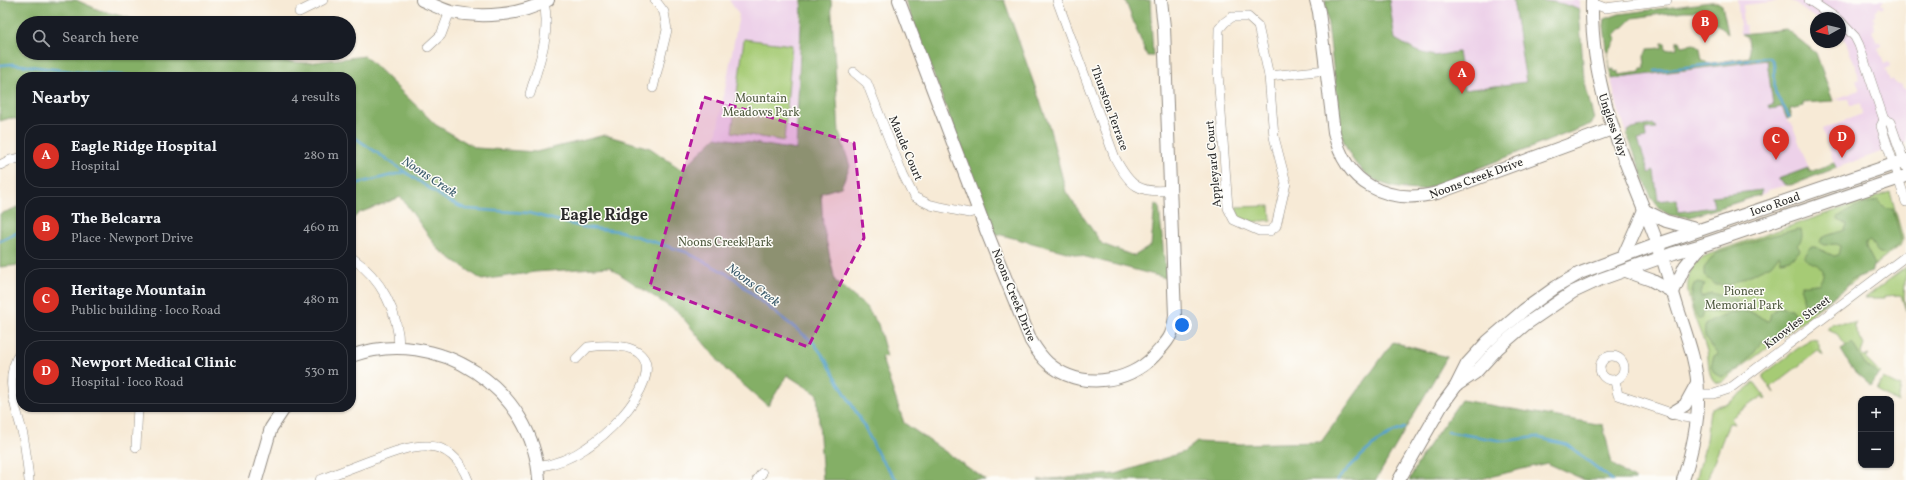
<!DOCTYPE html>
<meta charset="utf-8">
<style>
:root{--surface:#171b24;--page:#20242c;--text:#f1f3f6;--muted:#9ea1a6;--line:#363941;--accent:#d93025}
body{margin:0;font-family:Vollkorn,serif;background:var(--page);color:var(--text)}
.controls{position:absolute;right:12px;bottom:12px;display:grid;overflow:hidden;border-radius:8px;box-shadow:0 1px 3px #0004}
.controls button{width:36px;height:36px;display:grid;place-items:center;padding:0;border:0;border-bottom:1px solid var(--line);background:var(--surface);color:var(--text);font:20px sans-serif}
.compass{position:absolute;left:1810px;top:12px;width:36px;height:36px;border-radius:50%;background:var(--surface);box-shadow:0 1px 3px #0004;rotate:262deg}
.you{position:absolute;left:1182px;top:325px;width:14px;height:14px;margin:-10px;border:3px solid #fff;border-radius:50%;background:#1a73e8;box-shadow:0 0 0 6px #1a73e833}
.badge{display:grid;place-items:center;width:26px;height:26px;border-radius:50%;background:var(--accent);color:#fff;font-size:13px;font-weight:700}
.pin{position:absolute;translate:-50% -33px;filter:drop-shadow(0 1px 2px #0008)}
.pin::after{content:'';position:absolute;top:21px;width:14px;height:12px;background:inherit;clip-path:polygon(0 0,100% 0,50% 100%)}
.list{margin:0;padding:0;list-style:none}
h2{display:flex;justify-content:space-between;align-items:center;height:52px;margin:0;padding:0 16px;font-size:17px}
h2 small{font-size:13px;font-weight:400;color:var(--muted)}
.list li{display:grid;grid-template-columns:26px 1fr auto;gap:12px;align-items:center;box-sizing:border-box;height:64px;margin:0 8px 8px;padding:0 8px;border:1px solid var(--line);border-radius:16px}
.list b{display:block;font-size:15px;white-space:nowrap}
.list p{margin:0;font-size:13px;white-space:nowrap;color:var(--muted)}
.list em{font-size:13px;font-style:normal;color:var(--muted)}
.icon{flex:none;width:22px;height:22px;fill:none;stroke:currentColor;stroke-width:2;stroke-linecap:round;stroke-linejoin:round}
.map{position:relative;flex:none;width:1906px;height:480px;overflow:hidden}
.search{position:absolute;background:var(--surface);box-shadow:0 1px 3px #0004;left:16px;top:16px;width:340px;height:44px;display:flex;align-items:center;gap:10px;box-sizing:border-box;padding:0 14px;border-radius:22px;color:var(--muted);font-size:15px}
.panel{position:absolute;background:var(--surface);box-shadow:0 1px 3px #0004;left:16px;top:72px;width:340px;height:340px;border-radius:16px}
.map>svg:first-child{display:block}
</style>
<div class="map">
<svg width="1906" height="480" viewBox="0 0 1906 480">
<rect width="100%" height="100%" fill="#fdfcf7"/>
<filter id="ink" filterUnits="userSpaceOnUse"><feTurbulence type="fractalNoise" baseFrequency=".025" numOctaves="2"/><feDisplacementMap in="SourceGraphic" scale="8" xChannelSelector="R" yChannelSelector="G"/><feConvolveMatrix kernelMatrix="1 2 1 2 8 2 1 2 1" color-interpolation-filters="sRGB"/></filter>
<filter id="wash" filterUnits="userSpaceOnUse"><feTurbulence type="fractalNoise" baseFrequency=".012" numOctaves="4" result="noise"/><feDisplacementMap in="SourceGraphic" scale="16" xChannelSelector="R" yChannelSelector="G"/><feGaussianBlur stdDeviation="0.9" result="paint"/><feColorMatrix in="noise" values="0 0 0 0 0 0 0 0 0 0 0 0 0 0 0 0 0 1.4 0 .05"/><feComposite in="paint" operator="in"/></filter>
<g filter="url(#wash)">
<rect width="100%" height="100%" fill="#f7ead6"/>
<g fill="#edd1e9">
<path d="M 729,0 L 801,0 L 796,150 L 716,137 L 739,15 Z"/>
<path d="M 1325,0 L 1580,0 L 1581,49 L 1584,79 L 1594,120 L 1591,124 L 1441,184 L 1405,190 L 1379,182 L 1358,168 L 1345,146 L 1341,132 Z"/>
<path d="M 1737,0 L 1789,0 L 1743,5 L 1744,13 L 1742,14 L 1743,25 L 1746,25 L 1747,33 L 1741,34 Z"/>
<path d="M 1790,0 L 1884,0 L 1881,4 L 1884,6 L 1882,9 L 1879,7 L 1875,13 L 1876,14 L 1873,18 L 1875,20 L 1873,23 L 1875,29 L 1872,31 L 1877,43 L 1881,42 L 1882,46 L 1878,48 L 1884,64 L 1889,62 L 1890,66 L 1885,69 L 1890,81 L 1893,79 L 1894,82 L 1902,85 L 1902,89 L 1906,89 L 1906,143 L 1836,168 L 1822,129 L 1862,114 L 1860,104 L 1850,105 L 1848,99 L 1833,100 L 1860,90 L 1856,81 L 1860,79 L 1846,42 L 1840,35 L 1840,18 L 1816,19 Z"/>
<path d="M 1767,60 L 1773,106 L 1770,109 L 1782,107 L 1788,121 L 1792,124 L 1812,177 L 1787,186 L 1783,186 L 1768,190 L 1768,192 L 1753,198 L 1690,217 L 1669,215 L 1656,204 L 1649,192 L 1618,109 L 1611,79 Z"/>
</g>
<g fill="#a6cb75" stroke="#687b50">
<path d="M 744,39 L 792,45 L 784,141 L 732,132 Z"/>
<path d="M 1890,192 L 1902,234 L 1903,239 L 1900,246 L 1721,383 L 1715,382 C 1706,373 1710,359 1706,348 C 1698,322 1671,277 1703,257 C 1709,254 1716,252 1723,249 Z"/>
<path d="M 1270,206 L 1271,220 L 1253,222 L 1239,217 L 1236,207 Z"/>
<path d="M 1906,267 L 1904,297 L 1906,311 L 1901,295 L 1884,296 L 1884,298 L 1865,298 Z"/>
<path d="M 1833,323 L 1856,323 L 1854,326 L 1864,345 L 1861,353 L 1864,356 L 1869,355 L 1866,359 L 1880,373 L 1878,375 L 1865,364 L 1852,343 L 1846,346 L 1837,334 L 1828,330 L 1828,328 Z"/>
<path d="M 1810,339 L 1817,340 L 1823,356 L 1818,351 L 1771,387 L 1774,393 L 1763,378 L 1763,375 Z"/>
<path d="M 1883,378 L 1901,387 L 1898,402 L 1877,390 Z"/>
<path d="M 1752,382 L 1755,383 L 1766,398 L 1765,400 L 1762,396 L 1731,418 L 1735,424 L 1729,423 L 1707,480 L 1696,480 L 1705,447 L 1710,410 L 1717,406 L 1729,403 L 1752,385 Z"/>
</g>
<g fill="#84af66" stroke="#586d48">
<path d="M 0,0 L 76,0 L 99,10 L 147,23 L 23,23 L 23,53 L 245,53 L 252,59 L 306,63 L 365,56 L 436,125 L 476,148 L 536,152 L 605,135 L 650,148 L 682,170 L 716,137 L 796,150 L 802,0 L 831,0 L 839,132 L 850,166 L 841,187 L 821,193 L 823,225 L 835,281 L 866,307 L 878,324 L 887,357 L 881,356 L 904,423 L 986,480 L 823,480 L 817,394 L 787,375 L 768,406 L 726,370 L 679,313 L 609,267 L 535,272 L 482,280 L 438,249 L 401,197 L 359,213 L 351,221 L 351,77 L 21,77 L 21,120 L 10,118 L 0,121 Z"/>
<path d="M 905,0 L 1004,0 L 1049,126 L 1066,192 L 1102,244 L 1134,256 L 1151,246 L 1155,204 L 1159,206 L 1166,278 L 994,233 Z"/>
<path d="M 1125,0 L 1150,0 L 1153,56 L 1147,56 Z"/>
<path d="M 1325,0 L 1389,0 L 1395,39 L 1416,51 L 1434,56 L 1458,52 L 1464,90 L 1526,82 L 1513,0 C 1536,0 1559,0 1579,10 L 1584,79 L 1594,120 L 1591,124 L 1423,190 C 1381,190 1352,175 1341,132 Z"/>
<path d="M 1711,2 L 1717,2 L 1722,5 L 1728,33 L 1700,11 L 1684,11 L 1633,18 L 1623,28 L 1622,27 L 1614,36 L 1617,38 L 1608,53 L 1610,70 L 1614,69 L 1614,72 L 1619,71 L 1619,75 L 1640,72 L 1641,68 L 1645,68 L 1644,55 L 1648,49 L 1662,48 L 1662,43 L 1665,43 L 1666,50 L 1677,48 L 1677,41 L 1679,41 L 1681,46 L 1694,44 L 1700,48 L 1702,61 L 1706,61 L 1707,64 L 1750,57 L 1748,37 L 1742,34 L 1786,29 L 1816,53 L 1833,101 L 1803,103 L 1803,106 L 1790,109 L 1791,117 L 1787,119 L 1782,107 L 1770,109 L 1769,106 L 1773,105 L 1767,60 L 1611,79 L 1604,26 L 1605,19 L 1619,14 Z"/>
<path d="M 1653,124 L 1656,128 L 1645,129 L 1646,138 L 1638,140 L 1649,173 L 1654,171 L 1658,201 L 1676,199 L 1678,212 L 1714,207 L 1712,196 L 1762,190 L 1760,195 L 1690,217 L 1669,215 L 1660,209 L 1651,197 L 1627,134 L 1629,130 Z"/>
<path d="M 1834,163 L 1836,168 L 1791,185 L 1786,185 L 1778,179 L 1808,168 L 1810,172 Z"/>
<path d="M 1878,200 L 1887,209 L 1893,209 L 1901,239 L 1897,246 L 1885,255 L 1878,252 L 1870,241 L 1866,242 L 1866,247 L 1874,263 L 1871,272 L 1851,280 L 1845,289 L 1815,309 L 1806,309 C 1802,301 1804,296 1800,287 L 1802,285 C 1809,286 1813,283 1819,284 C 1831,264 1814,266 1804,258 L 1810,247 L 1815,247 L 1834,256 L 1838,255 L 1840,246 L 1836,244 L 1824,245 L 1820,243 L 1821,239 L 1826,236 L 1845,230 L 1847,224 L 1838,220 L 1838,217 C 1851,208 1864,204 1878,200 Z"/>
<path d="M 21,206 L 21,265 L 0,267 L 0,214 Z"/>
<path d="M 1798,229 L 1801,230 C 1803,237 1802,240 1797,245 L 1800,250 C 1797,255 1788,261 1781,261 L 1779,255 L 1771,265 L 1729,285 L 1716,285 L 1704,276 L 1704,268 L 1715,254 L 1766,237 Z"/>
<path d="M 1698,282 L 1705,284 L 1700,293 L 1701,298 L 1711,293 L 1738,300 L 1737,305 L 1726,312 L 1703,312 L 1701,319 L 1699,319 C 1692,311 1689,294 1694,284 Z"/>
<path d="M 1779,307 L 1791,309 L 1796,316 C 1792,333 1779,342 1761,342 C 1753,357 1737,373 1721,377 L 1714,373 L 1711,366 L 1714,356 L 1718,355 C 1710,344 1701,339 1706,324 C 1728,313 1745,304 1767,321 L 1769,321 L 1771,313 Z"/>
<path d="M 1393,342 L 1447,357 L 1376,480 L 1038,480 L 1116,474 L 1184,452 L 1197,442 L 1241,444 L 1321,442 Z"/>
<path d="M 1852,343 L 1865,364 L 1878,375 L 1871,386 L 1854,371 L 1841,350 Z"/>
<path d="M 1461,400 L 1603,425 L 1612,464 L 1635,480 L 1585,480 L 1547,463 L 1477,480 L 1409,480 L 1424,452 Z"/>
</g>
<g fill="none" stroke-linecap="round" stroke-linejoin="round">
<g stroke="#54a2ce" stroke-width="2.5">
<path d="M 0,65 L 12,64 L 86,73 L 146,77"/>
<path d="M 1655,71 L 1769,57 C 1778,63 1773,81 1775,91 C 1777,100 1786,107 1789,117"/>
<path d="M 351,135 L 448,201 L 466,209 L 529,213 L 582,227 L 619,231 L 686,252 L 733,277 L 758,299 L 813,342 L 824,357 L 863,424 L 880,458 L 897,480"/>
<path d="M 351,185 L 405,172"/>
<path d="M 0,241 L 21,231"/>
<path d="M 1448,432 L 1504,441 L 1536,437 L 1568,445 L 1612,480"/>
<path d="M 1337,480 C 1358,459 1376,438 1404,428"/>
</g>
</g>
</g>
<g filter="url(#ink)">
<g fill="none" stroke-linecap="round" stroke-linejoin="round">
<g stroke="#918a80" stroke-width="10">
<g id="street">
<path d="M 1057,0 L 1115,158 C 1130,186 1139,194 1171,190"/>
<path d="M 1809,0 L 1836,18"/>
<path d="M 1592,3 L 1605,8 L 1667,0"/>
<path d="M 299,12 L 323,0"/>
<path d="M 1232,17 L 1248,17 L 1258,26 L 1269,76 L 1274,137 L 1286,183 L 1276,226 L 1270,231 L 1259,231 L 1234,220 L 1228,208 L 1218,73 L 1219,29 L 1225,22 Z"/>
<path d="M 1840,21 L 1855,37 L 1859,45 L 1884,120"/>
<path d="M 428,47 L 441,35 L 450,11"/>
<path d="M 854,72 L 867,83 L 903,175 L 914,197 L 931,205 L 969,213 L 979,210"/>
<path d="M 1269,76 L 1327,70"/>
<path d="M 653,88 L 667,30 L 664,12 L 655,0"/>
<path d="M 530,94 C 539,62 551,36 544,2"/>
<path d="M 1884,120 L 1881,126 L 1906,202"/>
<path d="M 1884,120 L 1890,122 L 1906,167"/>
<path d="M 0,165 L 10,160 L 21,158"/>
<path d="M 351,257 C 381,278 399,312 399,348"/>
<path d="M 21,351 C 3,377 15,404 22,431 C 26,447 27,463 29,480"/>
<circle cx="1612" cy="368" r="12"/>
<path d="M 1615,381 L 1618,395 L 1683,417 L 1697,419"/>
<path d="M 1698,394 L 1714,394 L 1729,389 L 1906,256"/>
<path d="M 136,447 L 138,407"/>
<path d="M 538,467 C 555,464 572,458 586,448 C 632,418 694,334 588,347 L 576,359"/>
<path d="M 320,480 C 337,473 354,467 372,460 C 409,446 449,430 468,480"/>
<path d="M 757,480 L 762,473"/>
</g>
</g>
<g stroke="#918a80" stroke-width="14">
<g id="secondary">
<path d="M 422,0 C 431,4 441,9 451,12 C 481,18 520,16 548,0"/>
<path d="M 899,0 L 986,230 L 1031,341 C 1036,349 1041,357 1048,363 C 1078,390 1128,384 1154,356 C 1160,349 1168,342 1171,334 C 1173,329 1174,322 1175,316 L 1164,27 L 1161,0"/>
<path d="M 1316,0 L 1319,12 L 1334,132 C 1345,184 1387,205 1437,193 L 1612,129"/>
<path d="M 1592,0 C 1590,85 1621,152 1652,229 C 1662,254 1669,280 1677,306 C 1686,334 1698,365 1698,394 C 1699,424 1692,452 1683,480"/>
<path d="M 1644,210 L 1666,221 L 1699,230"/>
<path d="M 1623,257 L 1644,210"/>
<path d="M 1626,271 L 1651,280 L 1673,292"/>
<path d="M 1673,292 L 1685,266 L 1702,245"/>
<path d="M 351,356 C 437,325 534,388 539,480"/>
<path d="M 1457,385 L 1475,373 L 1498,348 L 1526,324 L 1573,292 L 1601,279 L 1674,253 L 1702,245 L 1906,176"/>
<path d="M 1672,413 L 1685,405 L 1697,383"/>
<path d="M 256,480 L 271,428 L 285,407"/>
<path d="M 1399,480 L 1442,405 L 1456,386 L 1467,364 L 1488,341 L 1524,310 L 1556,287 L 1580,273 L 1658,244 L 1906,160"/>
</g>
</g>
<use href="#street" stroke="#fff" stroke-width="9"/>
<use href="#secondary" stroke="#fff" stroke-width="12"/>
</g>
</g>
<path fill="#b5179e" fill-opacity="0.2" stroke="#b5179e" stroke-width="3" stroke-dasharray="8 5" stroke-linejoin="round" d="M 704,97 L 854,143 L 864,238 L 808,347 L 650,286 Z"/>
<g text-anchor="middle" stroke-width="3" stroke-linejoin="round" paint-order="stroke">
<g font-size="12" fill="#505b41" stroke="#fdfcf7">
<text x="761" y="102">Mountain<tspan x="761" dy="14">Meadows Park</tspan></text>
<text x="725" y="246">Noons Creek Park</text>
<text x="1744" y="295">Pioneer<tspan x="1744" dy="14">Memorial Park</tspan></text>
</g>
<g font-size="12" fill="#2b2b2b" stroke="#fdfcf7">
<text transform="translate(1110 108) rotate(70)" y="4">Thurston Terrace</text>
<text transform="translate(1613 125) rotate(71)" y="4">Ungless Way</text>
<text transform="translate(906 148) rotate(67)" y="4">Maude Court</text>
<text transform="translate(1213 164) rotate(-95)" y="4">Appleyard Court</text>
<text transform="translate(1476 178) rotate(-20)" y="4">Noons Creek Drive</text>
<text transform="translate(1775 204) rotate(-19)" y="4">Ioco Road</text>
<text transform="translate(1014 295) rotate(68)" y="4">Noons Creek Drive</text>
<text transform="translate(1797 322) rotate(-37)" y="4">Knowles Street</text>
</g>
<g font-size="13" font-style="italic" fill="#3b5b6c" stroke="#fdfcf7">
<text transform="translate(430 176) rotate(33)" y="5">Noons Creek</text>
<text transform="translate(754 284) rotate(37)" y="5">Noons Creek</text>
</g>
<g font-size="16" font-weight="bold" fill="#2b2b2b" stroke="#fdfcf7">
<text x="604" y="220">Eagle Ridge</text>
</g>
</g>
</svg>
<div class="controls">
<button>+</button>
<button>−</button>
</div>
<svg class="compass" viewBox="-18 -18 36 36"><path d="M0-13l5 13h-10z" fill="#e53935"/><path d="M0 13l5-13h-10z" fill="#9ea1a6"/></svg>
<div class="you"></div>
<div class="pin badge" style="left:1462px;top:94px">A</div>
<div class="pin badge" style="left:1705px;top:43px">B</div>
<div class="pin badge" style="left:1776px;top:160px">C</div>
<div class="pin badge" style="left:1842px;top:158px">D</div>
<div class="search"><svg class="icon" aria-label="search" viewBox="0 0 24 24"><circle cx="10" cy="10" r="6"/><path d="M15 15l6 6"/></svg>Search here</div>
<section class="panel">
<h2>Nearby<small>4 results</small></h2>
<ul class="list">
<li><span class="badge">A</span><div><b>Eagle Ridge Hospital</b><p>Hospital</p></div><em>280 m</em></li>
<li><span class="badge">B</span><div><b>The Belcarra</b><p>Place · Newport Drive</p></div><em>460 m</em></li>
<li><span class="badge">C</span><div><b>Heritage Mountain</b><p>Public building · Ioco Road</p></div><em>480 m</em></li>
<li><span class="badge">D</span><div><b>Newport Medical Clinic</b><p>Hospital · Ioco Road</p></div><em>530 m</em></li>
</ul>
</section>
</div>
